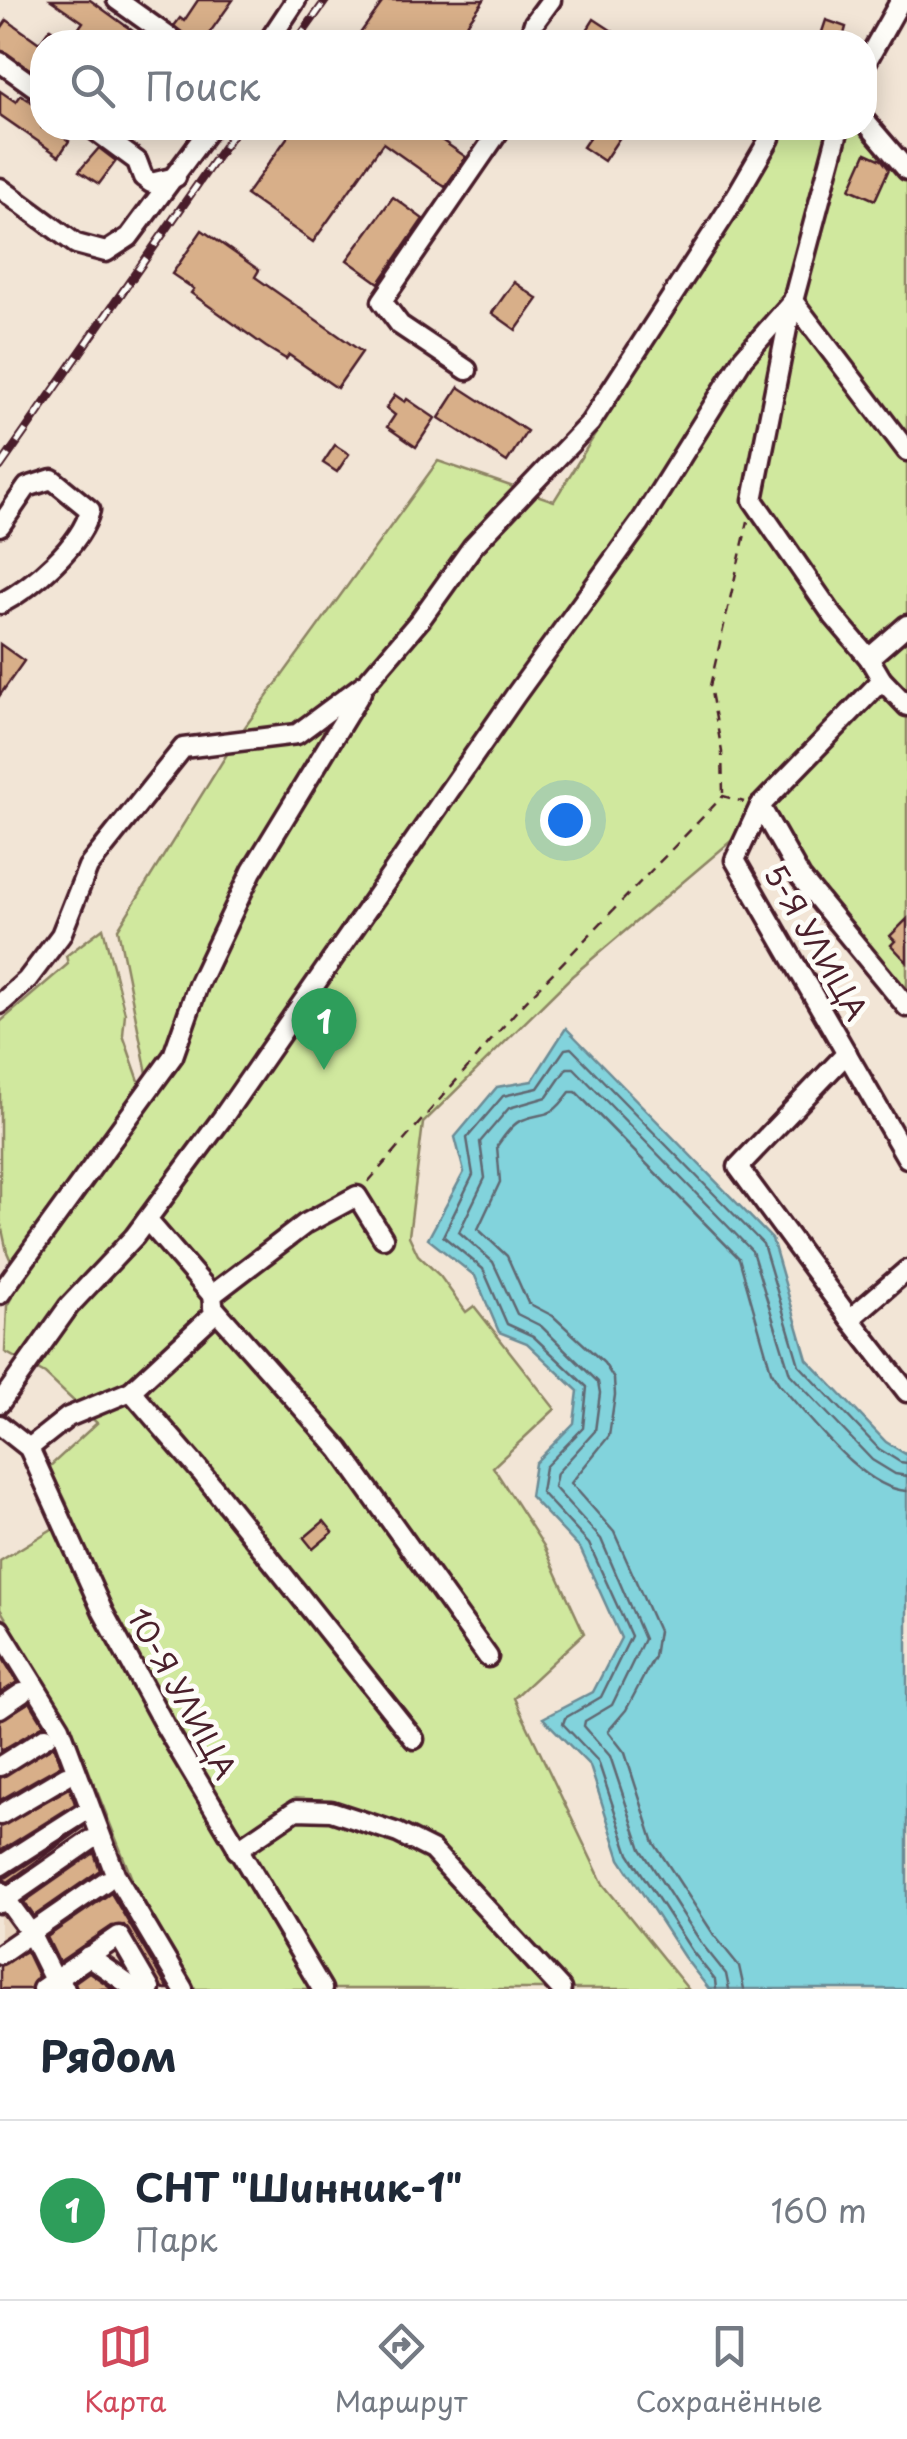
<!DOCTYPE html>
<html lang="ru">
<meta charset="utf-8">
<style>
:root{--surface:#fff;--page:#f2f2f3;--text:#1f2937;--muted:#747a83;--line:#e0e1e3;--accent:#d1495b}
body{margin:0;font-family:"Playpen Sans",sans-serif;background:var(--page);color:var(--text)}
.you{position:absolute;left:565px;top:820px;width:35px;height:35px;margin:-25px;border:8px solid #fff;border-radius:50%;background:#1a73e8;box-shadow:0 0 0 15px #1a73e833}
.badge{display:grid;place-items:center;width:65px;height:65px;border-radius:50%;background:var(--accent);color:#fff;font-size:32px;font-weight:700}
.pin{position:absolute;translate:-50% -82px;filter:drop-shadow(0 2px 5px #0008)}
.pin::after{content:'';position:absolute;top:52px;width:35px;height:30px;background:inherit;clip-path:polygon(0 0,100% 0,50% 100%)}
.list{margin:0;padding:0;list-style:none}
h2{display:flex;justify-content:space-between;align-items:center;height:130px;margin:0;padding:0 40px;font-size:42px}
h2 small{font-size:32px;font-weight:400;color:var(--muted)}
.list li{display:grid;grid-template-columns:65px 1fr auto;gap:30px;align-items:center;box-sizing:border-box;height:180px;padding:0 40px;border-top:2px solid var(--line)}
.list b{display:block;font-size:38px;white-space:nowrap}
.list p{margin:0;font-size:32px;white-space:nowrap;color:var(--muted)}
.list em{font-size:32px;font-style:normal;color:var(--muted)}
.icon{flex:none;width:55px;height:55px;fill:none;stroke:currentColor;stroke-width:2;stroke-linecap:round;stroke-linejoin:round}
.map{position:relative;flex:none;width:907px;height:1989px;overflow:hidden}
.search{position:absolute;background:var(--surface);box-shadow:0 5px 25px #0003;left:30px;right:30px;top:30px;height:110px;display:flex;align-items:center;gap:25px;box-sizing:border-box;padding:0 35px;border-radius:40px;color:var(--muted);font-size:38px}
.sheet{height:310px;background:var(--surface)}
nav{display:flex;justify-content:space-around;align-items:center;box-sizing:border-box;height:140px;border-top:2px solid var(--line);background:var(--surface);font-size:28px;color:var(--muted)}
nav a{display:grid;justify-items:center;gap:5px}
nav .on{color:var(--accent)}
.map>svg:first-child{display:block}
</style>
<div class="map">
<svg width="907" height="1989" viewBox="0 0 907 1989">
<rect width="100%" height="100%" fill="#f2e5d6"/>
<filter id="ink" filterUnits="userSpaceOnUse"><feTurbulence type="fractalNoise" baseFrequency=".01" numOctaves="2"/><feDisplacementMap in="SourceGraphic" scale="20" xChannelSelector="R" yChannelSelector="G"/><feConvolveMatrix kernelMatrix="1 2 1 2 8 2 1 2 1" color-interpolation-filters="sRGB"/></filter>
<g filter="url(#ink)">
<path fill="#ead5bf" d="M 0,1609 L 71,1726 L 132,1879 L 186,1989 L 0,1989 Z"/>
<path fill="#d0e89e" stroke="#8d8464" stroke-width="2.5" d="M 778,128 L 864,128 L 907,177 L 907,993 L 810,883 L 770,808 L 572,976 L 423,1123 L 409,1236 L 418,1255 L 440,1276 L 466,1312 L 474,1306 L 555,1409 L 493,1467 L 544,1546 L 584,1633 L 514,1698 L 603,1884 L 688,1989 L 186,1989 L 127,1888 L 132,1879 L 71,1726 L 0,1609 L 0,1561 L 65,1521 L 59,1508 L 67,1503 L 49,1467 L 97,1423 L 45,1374 L 5,1352 L 7,1306 L 20,1282 L 7,1252 L 0,1220 L 0,1022 L 68,964 L 66,956 L 103,928 L 125,1013 L 123,1035 L 147,1104 L 152,1098 L 118,929 L 237,738 L 438,461 L 554,501 L 775,144 Z"/>
<path fill="#82d3dc" stroke="#6c8b95" stroke-width="2.5" d="M 566,1028 L 772,1239 L 807,1359 L 886,1442 L 907,1455 L 907,1989 L 709,1989 L 684,1957 L 620,1859 L 590,1766 L 543,1718 L 593,1692 L 621,1638 L 581,1550 L 530,1496 L 535,1463 L 574,1423 L 578,1391 L 527,1343 L 499,1332 L 475,1276 L 428,1239 L 464,1172 L 455,1137 L 497,1087 L 532,1081 Z"/>
<g fill="none" stroke-linecap="round" stroke-linejoin="round">
<g stroke="#606772" stroke-width="2.5">
<path d="M 716,1989 L 715,1980 L 692,1951 L 629,1854 L 598,1761 L 563,1724 L 565,1718 L 601,1697 L 631,1636 L 589,1544 L 541,1492 L 545,1467 L 583,1428 L 587,1387 L 533,1336 L 507,1324 L 483,1269 L 443,1236 L 473,1175 L 467,1138 L 503,1096 L 538,1088 L 565,1049 L 571,1048 L 763,1244 L 799,1365 L 879,1449 L 900,1462 L 907,1463"/>
<path d="M 729,1989 L 726,1974 L 702,1944 L 641,1849 L 610,1756 L 584,1726 L 585,1721 L 612,1705 L 644,1639 L 601,1539 L 554,1487 L 557,1473 L 595,1431 L 600,1393 L 598,1382 L 541,1326 L 517,1314 L 493,1262 L 459,1232 L 485,1178 L 480,1142 L 509,1108 L 547,1097 L 567,1068 L 574,1068 L 752,1251 L 790,1374 L 872,1460 L 895,1474 L 907,1476"/>
<path d="M 744,1989 L 739,1966 L 714,1935 L 654,1843 L 625,1753 L 608,1731 L 626,1710 L 654,1657 L 658,1631 L 614,1532 L 571,1483 L 609,1436 L 615,1395 L 614,1379 L 604,1363 L 553,1316 L 528,1303 L 507,1256 L 478,1229 L 500,1182 L 497,1146 C 503,1138 511,1125 520,1121 C 547,1109 547,1123 570,1092 L 576,1092 L 739,1258 L 771,1371 L 779,1384 C 809,1416 862,1489 907,1491"/>
</g>
</g>
<g fill="#d8af89" stroke="#4a1f2b" stroke-width="2.5">
<path d="M 51,0 L 90,0 L 137,34 L 131,42 L 40,42 L 50,28 L 70,41 L 83,22 Z"/>
<path d="M 198,0 L 233,0 L 203,42 L 194,42 L 174,26 L 180,18 L 184,21 Z"/>
<path d="M 384,0 L 484,0 L 454,42 L 354,42 Z"/>
<path d="M 594,19 L 617,34 L 611,42 L 606,42 L 587,30 Z"/>
<path d="M 7,20 L 42,45 L 42,77 L 0,50 L 0,30 Z"/>
<path d="M 826,20 L 846,27 L 842,42 L 821,35 Z"/>
<path d="M 0,91 L 16,102 L 21,95 L 42,109 L 42,128 L 68,128 L 62,136 L 69,141 L 59,156 L 0,115 Z"/>
<path d="M 294,128 L 424,128 L 466,157 L 445,187 L 383,143 L 313,242 L 246,195 Z"/>
<path d="M 603,128 L 626,128 L 604,161 L 583,147 L 594,131 L 599,134 Z"/>
<path d="M 99,148 L 116,161 L 99,184 L 79,171 Z"/>
<path d="M 866,153 L 882,160 L 889,169 L 875,200 L 850,189 Z"/>
<path d="M 393,197 L 423,219 L 379,283 L 347,260 Z"/>
<path d="M 202,230 L 259,270 L 255,277 L 362,352 L 337,388 L 289,355 L 286,359 L 266,347 L 191,293 L 194,289 L 172,274 Z"/>
<path d="M 514,282 L 538,299 L 516,330 L 492,313 Z"/>
<path d="M 459,387 L 527,431 L 507,462 L 439,418 Z"/>
<path d="M 395,395 L 405,402 L 407,399 L 435,418 L 416,447 L 387,427 L 395,415 L 386,408 Z"/>
<path d="M 335,445 L 349,454 L 337,472 L 323,463 Z"/>
<path d="M 0,644 L 24,661 L 0,695 Z"/>
<path d="M 907,919 L 907,962 L 891,945 L 895,941 L 890,936 Z"/>
<path d="M 324,1521 L 333,1532 L 313,1549 L 304,1538 Z"/>
<path d="M 2,1657 L 17,1682 L 0,1693 L 0,1659 Z"/>
<path d="M 30,1702 L 44,1725 L 0,1751 L 0,1720 Z"/>
<path d="M 54,1746 L 61,1765 L 0,1800 L 0,1778 Z"/>
<path d="M 70,1788 L 75,1804 L 0,1851 L 0,1827 Z"/>
<path d="M 84,1827 L 8,1882 L 2,1878 L 7,1877 Z"/>
<path d="M 94,1853 L 100,1870 L 34,1916 L 24,1902 Z"/>
<path d="M 111,1893 L 168,1989 L 162,1989 L 124,1925 L 112,1926 L 59,1962 L 47,1937 Z"/>
<path d="M 26,1951 L 38,1976 L 30,1989 L 0,1989 L 0,1966 Z"/>
<path d="M 89,1972 L 113,1989 L 77,1989 L 75,1982 Z"/>
</g>
<g fill="none" stroke-linecap="round" stroke-linejoin="round">
<g stroke="#4a1f2b" stroke-width="25">
<g id="minor">
<path d="M 117,0 L 176,42"/>
<path d="M 268,42 L 296,0"/>
<path d="M 528,42 L 534,23 L 551,0"/>
<path d="M 0,62 L 42,92"/>
<path d="M 864,66 L 901,0"/>
<path d="M 864,120 L 907,170"/>
<path d="M 92,128 L 137,161 L 143,177 L 151,183 L 176,177"/>
<path d="M 839,128 L 793,301 L 907,451"/>
<path d="M 0,188 L 76,244 L 106,252 L 129,237 L 210,128"/>
<path d="M 792,303 L 753,500 L 834,617 L 869,658 L 882,680 L 907,706"/>
<path d="M 467,370 L 400,325 L 382,301 L 501,128"/>
<path d="M 0,526 L 27,487 L 52,479 L 90,510 C 82,545 32,587 0,604"/>
<path d="M 869,658 L 907,625"/>
<path d="M 882,680 L 760,806 L 801,878 L 907,1007"/>
<path d="M 760,806 L 735,860 L 907,1158"/>
<path d="M 0,1004 L 27,980 L 61,935 L 88,867 L 183,748 L 297,734 L 367,682 L 420,620 L 473,546 L 590,423 L 728,210 L 770,138 L 770,128"/>
<path d="M 847,1053 L 738,1167 L 850,1319"/>
<path d="M 147,1220 L 212,1295"/>
<path d="M 907,1270 L 850,1319 L 907,1392"/>
<path d="M 0,1294 L 173,1056 L 198,985 L 252,871 L 361,692"/>
<path d="M 213,1307 L 340,1450 L 488,1657"/>
<path d="M 131,1391 L 201,1472 L 414,1739"/>
<path d="M 0,1403 L 69,1306 L 134,1237 L 223,1117 L 515,696 L 640,523 L 743,358 L 793,301"/>
<path d="M 0,1425 L 29,1448 L 103,1612 L 165,1726 L 322,1989"/>
<path d="M 29,1448 L 68,1417 L 131,1391 L 214,1314 L 212,1295 L 305,1224 L 357,1196 L 383,1238"/>
<path d="M 0,1630 L 60,1727 L 116,1876 L 183,1989"/>
<path d="M 0,1708 L 22,1693"/>
<path d="M 0,1766 L 46,1737"/>
<path d="M 0,1815 L 66,1776"/>
<path d="M 237,1850 L 296,1810 L 331,1811 L 398,1833 L 432,1850 L 561,1989"/>
<path d="M 0,1866 L 80,1815"/>
<path d="M 0,1891 L 30,1932 L 54,1980 L 65,1989"/>
<path d="M 0,1903 L 91,1840"/>
<path d="M 0,1954 L 106,1881"/>
<path d="M 88,1956 L 135,1989"/>
<path d="M 42,1989 L 119,1936 L 150,1989"/>
</g>
</g>
<g stroke="#4a1f2b" stroke-width="2.5" stroke-dasharray="10 8" stroke-linecap="butt">
<path d="M 723,793 L 722,752 L 710,686 L 748,521"/>
<path d="M 368,1182 L 521,1006 L 723,796 L 744,802"/>
</g>
<use href="#minor" stroke="#fdfcf7" stroke-width="18"/>
<g stroke="#4a1f2b" stroke-width="9">
<g id="rail">
<path d="M 296,42 L 326,0"/>
<path d="M 0,467 L 237,128"/>
</g>
</g>
<use href="#rail" stroke="#fdfcf7" stroke-width="5" stroke-dasharray="15" stroke-linecap="butt"/>
</g>
</g>
<g text-anchor="middle" stroke-width="10" stroke-linejoin="round" paint-order="stroke">
<g font-size="30" fill="#4a1f2b" stroke="#fdfcf7">
<text transform="translate(815 943) rotate(60)" y="10">5-Я УЛИЦА</text>
<text transform="translate(181 1694) rotate(61)" y="10">10-Я УЛИЦА</text>
</g>
</g>
</svg>
<div class="you"></div>
<div class="pin badge" style="left:324px;top:1070px;background:#2e9e5b">1</div>
<div class="search"><svg class="icon" aria-label="search" viewBox="0 0 24 24"><circle cx="10" cy="10" r="6"/><path d="M15 15l6 6"/></svg>Поиск</div>
</div>
<section class="sheet">
<h2>Рядом<small></small></h2>
<ul class="list">
<li><span class="badge" style="background:#2e9e5b">1</span><div><b>СНТ &quot;Шинник-1&quot;</b><p>Парк</p></div><em>160 m</em></li>
</ul>
</section>
<nav>
<a class="on"><svg class="icon" aria-label="map" viewBox="0 0 24 24"><path d="M3 6l6-2 6 2 6-2v14l-6 2-6-2-6 2zM9 4v14M15 6v14"/></svg>Карта</a>
<a><svg class="icon" aria-label="directions" viewBox="0 0 24 24"><path d="M12 3l9 9-9 9-9-9zM9 14v-3h6M13 9l2 2-2 2"/></svg>Маршрут</a>
<a><svg class="icon" aria-label="saved" viewBox="0 0 24 24"><path d="M7 4h10v16l-5-4-5 4z"/></svg>Сохранённые</a>
</nav>
